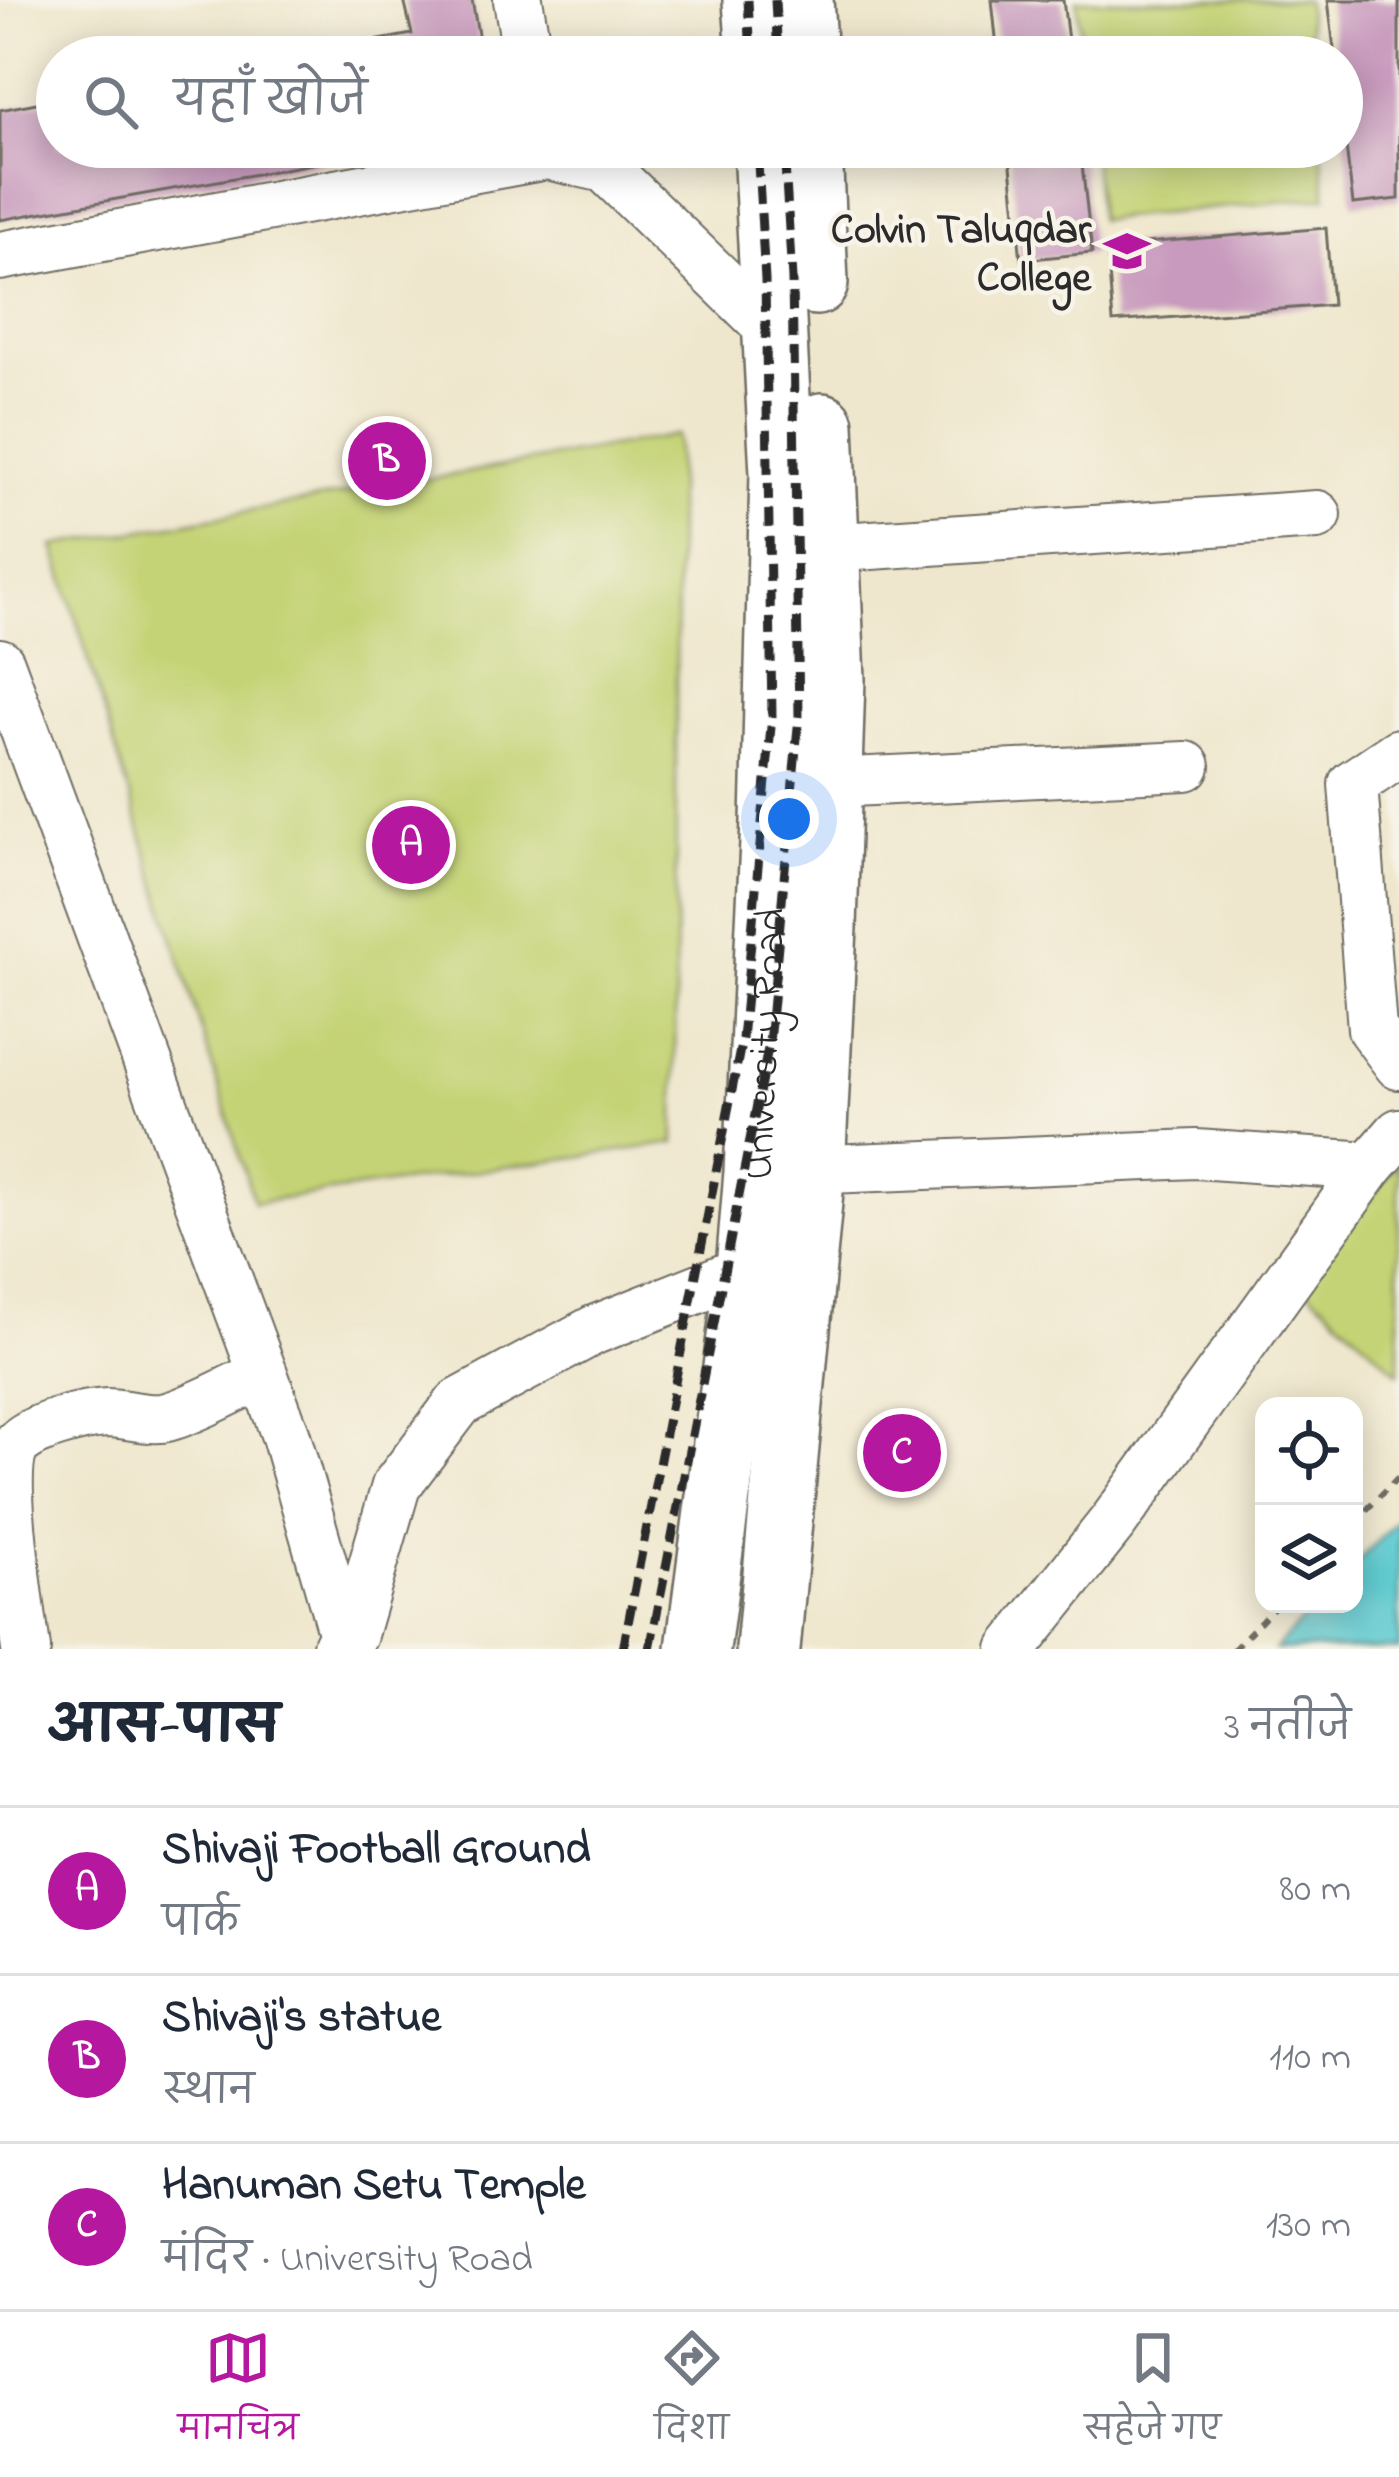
<!DOCTYPE html>
<html lang="hi">
<meta charset="utf-8">
<style>
:root{--surface:#fff;--page:#f6f6f7;--text:#1f2937;--muted:#747a83;--line:#e0e1e3;--accent:#b5179e}
body{margin:0;font-family:"Indie Flower","Playpen Sans Deva",sans-serif;background:var(--page);color:var(--text)}
.controls{position:absolute;right:36px;bottom:36px;display:grid;overflow:hidden;border-radius:24px;box-shadow:0 6px 30px #0003}
.controls button{width:108px;height:108px;display:grid;place-items:center;padding:0;border:0;border-bottom:3px solid var(--line);background:var(--surface);color:var(--text);font:60px sans-serif}
.you{position:absolute;left:789px;top:819px;width:42px;height:42px;margin:-30px;border:9px solid #fff;border-radius:50%;background:#1a73e8;box-shadow:0 0 0 18px #1a73e833}
.badge{display:grid;place-items:center;width:78px;height:78px;border-radius:50%;background:var(--accent);color:#fff;font-size:39px;font-weight:700}
.pin{position:absolute;translate:-50% -50%;border:6px solid #fff;box-shadow:0 3px 12px #0006}
.list{margin:0;padding:0;list-style:none}
h2{display:flex;justify-content:space-between;align-items:center;height:156px;margin:0;padding:0 48px;font-size:51px}
h2 small{font-size:39px;font-weight:400;color:var(--muted)}
.list li{display:grid;grid-template-columns:78px 1fr auto;gap:36px;align-items:center;box-sizing:border-box;height:168px;padding:0 48px;border-top:3px solid var(--line)}
.list b{display:block;font-size:45px;white-space:nowrap}
.list p{margin:0;font-size:39px;white-space:nowrap;color:var(--muted)}
.list em{font-size:39px;font-style:normal;color:var(--muted)}
.icon{flex:none;width:66px;height:66px;fill:none;stroke:currentColor;stroke-width:2;stroke-linecap:round;stroke-linejoin:round}
.map{position:relative;flex:none;width:1399px;height:1649px;overflow:hidden}
.search{position:absolute;background:var(--surface);box-shadow:0 6px 30px #0003;left:36px;right:36px;top:36px;height:132px;display:flex;align-items:center;gap:30px;box-sizing:border-box;padding:0 42px;border-radius:66px;color:var(--muted);font-size:45px}
.sheet{height:660px;background:var(--surface)}
nav{display:flex;justify-content:space-around;align-items:center;box-sizing:border-box;height:168px;border-top:3px solid var(--line);background:var(--surface);font-size:33px;color:var(--muted)}
nav a{display:grid;justify-items:center;gap:6px}
nav .on{color:var(--accent)}
.map>svg:first-child{display:block}
</style>
<div class="map">
<svg width="1399" height="1649" viewBox="0 0 1399 1649">
<rect width="100%" height="100%" fill="#f7f3e8"/>
<filter id="ink" filterUnits="userSpaceOnUse"><feTurbulence type="fractalNoise" baseFrequency=".00833" numOctaves="2"/><feDisplacementMap in="SourceGraphic" scale="24" xChannelSelector="R" yChannelSelector="G"/><feConvolveMatrix kernelMatrix="1 2 1 2 8 2 1 2 1" color-interpolation-filters="sRGB"/></filter>
<filter id="wash" filterUnits="userSpaceOnUse"><feTurbulence type="fractalNoise" baseFrequency=".004" numOctaves="4" result="noise"/><feDisplacementMap in="SourceGraphic" scale="48" xChannelSelector="R" yChannelSelector="G"/><feGaussianBlur stdDeviation="2.7" result="paint"/><feColorMatrix in="noise" values="0 0 0 0 0 0 0 0 0 0 0 0 0 0 0 0 0 1.4 0 .05"/><feComposite in="paint" operator="in"/></filter>
<g filter="url(#wash)">
<rect width="100%" height="100%" fill="#efe7cd"/>
<g fill="#c4d375" stroke="#787f50" stroke-width="3">
<path d="M 1077,0 L 1306,0 L 1311,57 L 1083,57 Z"/>
<path d="M 1092,147 L 1321,147 L 1326,197 L 1099,220 Z"/>
<path d="M 677,435 L 675,1143 L 254,1203 L 54,546 Z"/>
<path d="M 1399,1163 L 1399,1373 L 1299,1281 Z"/>
</g>
<path fill="#5dcad0" stroke="#447a7e" stroke-width="3" d="M 1399,1518 L 1399,1649 L 1275,1649 L 1318,1604 L 1354,1604 L 1354,1566 Z"/>
<g id="blocks">
<g fill="#c89abd">
<path d="M 404,0 L 472,0 L 482,57 L 299,57 L 298,55 L 412,34 Z"/>
<path d="M 992,0 L 1063,0 L 1070,57 L 998,57 Z"/>
<path d="M 1328,0 L 1399,0 L 1399,199 L 1353,204 L 1342,114 L 1342,57 L 1335,57 Z"/>
<path d="M 57,99 L 57,147 L 396,147 L 396,149 L 0,220 L 0,110 Z"/>
<path d="M 1009,147 L 1080,147 L 1092,253 L 1021,260 Z"/>
<path d="M 1326,228 L 1332,305 L 1113,322 L 1107,246 Z"/>
</g>
</g>
</g>
<g filter="url(#ink)">
<use href="#blocks" fill-opacity="0" stroke="#706d64" stroke-width="3"/>
<g fill="none" stroke-linecap="round" stroke-linejoin="round">
<g stroke="#706d64" stroke-width="52">
<g id="minor">
<path d="M 518,0 L 528,57"/>
<path d="M 0,256 L 547,155 L 605,168 L 777,335"/>
<path d="M 827,548 L 1317,515"/>
<path d="M 0,663 L 286,1436 L 347,1649"/>
<path d="M 1399,753 L 1353,784 L 1372,1029 L 1399,1065"/>
<path d="M 830,783 L 1186,766"/>
<path d="M 779,1171 L 1196,1154 L 1370,1166 L 1399,1133"/>
<path d="M 337,1646 L 353,1634 L 396,1486 L 459,1403 L 594,1330 L 748,1269"/>
<path d="M 26,1649 C 21,1611 0,1477 14,1448 C 25,1428 84,1414 107,1413 C 125,1413 143,1420 162,1418 C 184,1415 240,1385 263,1374"/>
<path d="M 1012,1649 L 1114,1521 L 1370,1166"/>
</g>
</g>
<g stroke="#706d64" stroke-width="68">
<g id="major">
<path d="M 755,0 L 759,57"/>
<path d="M 801,0 L 805,57"/>
<path d="M 810,147 L 816,283"/>
<path id="s1" d="M 698,1649 L 748,1269 L 756,1172 L 773,822 L 782,473 L 765,147"/>
<path d="M 768,1649 L 813,1170 L 825,927 L 833,679 L 822,425"/>
</g>
</g>
<g stroke="#706d64" stroke-width="6" stroke-dasharray="9 9" stroke-linecap="butt">
<path d="M 1354,1523 L 1399,1476"/>
<path d="M 1234,1649 L 1277,1604"/>
</g>
<use href="#minor" stroke="#fff" stroke-width="48"/>
<use href="#major" stroke="#fff" stroke-width="63"/>
<g stroke="#2b2b2b" stroke-width="9" stroke-dasharray="18 9" stroke-linecap="butt">
<path d="M 748,0 L 751,57"/>
<path d="M 775,0 L 778,57"/>
<path d="M 623,1649 L 742,1039 L 772,716 L 765,280 L 757,147"/>
<path d="M 650,1649 L 769,1043 L 799,716 L 792,279 L 784,147"/>
</g>
</g>
</g>
<defs>
<g id="university-bare" transform="scale(3.6)"><path d="M0-5L7-2L0 1L-7-2ZM-4 1L0 2.5L4 1V4Q0 6-4 4Z" fill="#b5179e" stroke="#f7f3e8" stroke-width="2.5" paint-order="stroke"/></g>
</defs>
<g fill-rule="evenodd">
<use href="#university-bare" x="1127" y="251"/>
</g>
<g text-anchor="middle" stroke-width="9" stroke-linejoin="round" paint-order="stroke">
<g font-size="42" font-weight="bold" fill="#2b2b2b" stroke="#f7f3e8" text-anchor="end">
<text x="1091" y="242">Colvin Taluqdar<tspan x="1091" dy="48">College</tspan></text>
</g>
<g font-size="42" fill="#2b2b2b" stroke="#f7f3e8">
<text dy="15" stroke="none"><textPath href="#s1" startOffset="609">University Road</textPath></text>
</g>
</g>
</svg>
<div class="controls">
<button><svg class="icon" aria-label="locate" viewBox="0 0 24 24"><circle cx="12" cy="12" r="6"/><path d="M12 2v4M12 18v4M2 12h4M18 12h4"/></svg></button>
<button><svg class="icon" aria-label="layers" viewBox="0 0 24 24"><path d="M12 4l9 5-9 5-9-5zM3 14l9 5 9-5"/></svg></button>
</div>
<div class="you"></div>
<div class="pin badge" style="left:411px;top:845px">A</div>
<div class="pin badge" style="left:387px;top:461px">B</div>
<div class="pin badge" style="left:902px;top:1453px">C</div>
<div class="search"><svg class="icon" aria-label="search" viewBox="0 0 24 24"><circle cx="10" cy="10" r="6"/><path d="M15 15l6 6"/></svg>यहाँ खोजें</div>
</div>
<section class="sheet">
<h2>आस-पास<small>3 नतीजे</small></h2>
<ul class="list">
<li><span class="badge">A</span><div><b>Shivaji Football Ground</b><p>पार्क</p></div><em>80 m</em></li>
<li><span class="badge">B</span><div><b>Shivaji's statue</b><p>स्थान</p></div><em>110 m</em></li>
<li><span class="badge">C</span><div><b>Hanuman Setu Temple</b><p>मंदिर · University Road</p></div><em>130 m</em></li>
</ul>
</section>
<nav>
<a class="on"><svg class="icon" aria-label="map" viewBox="0 0 24 24"><path d="M3 6l6-2 6 2 6-2v14l-6 2-6-2-6 2zM9 4v14M15 6v14"/></svg>मानचित्र</a>
<a><svg class="icon" aria-label="directions" viewBox="0 0 24 24"><path d="M12 3l9 9-9 9-9-9zM9 14v-3h6M13 9l2 2-2 2"/></svg>दिशा</a>
<a><svg class="icon" aria-label="saved" viewBox="0 0 24 24"><path d="M7 4h10v16l-5-4-5 4z"/></svg>सहेजे गए</a>
</nav>
